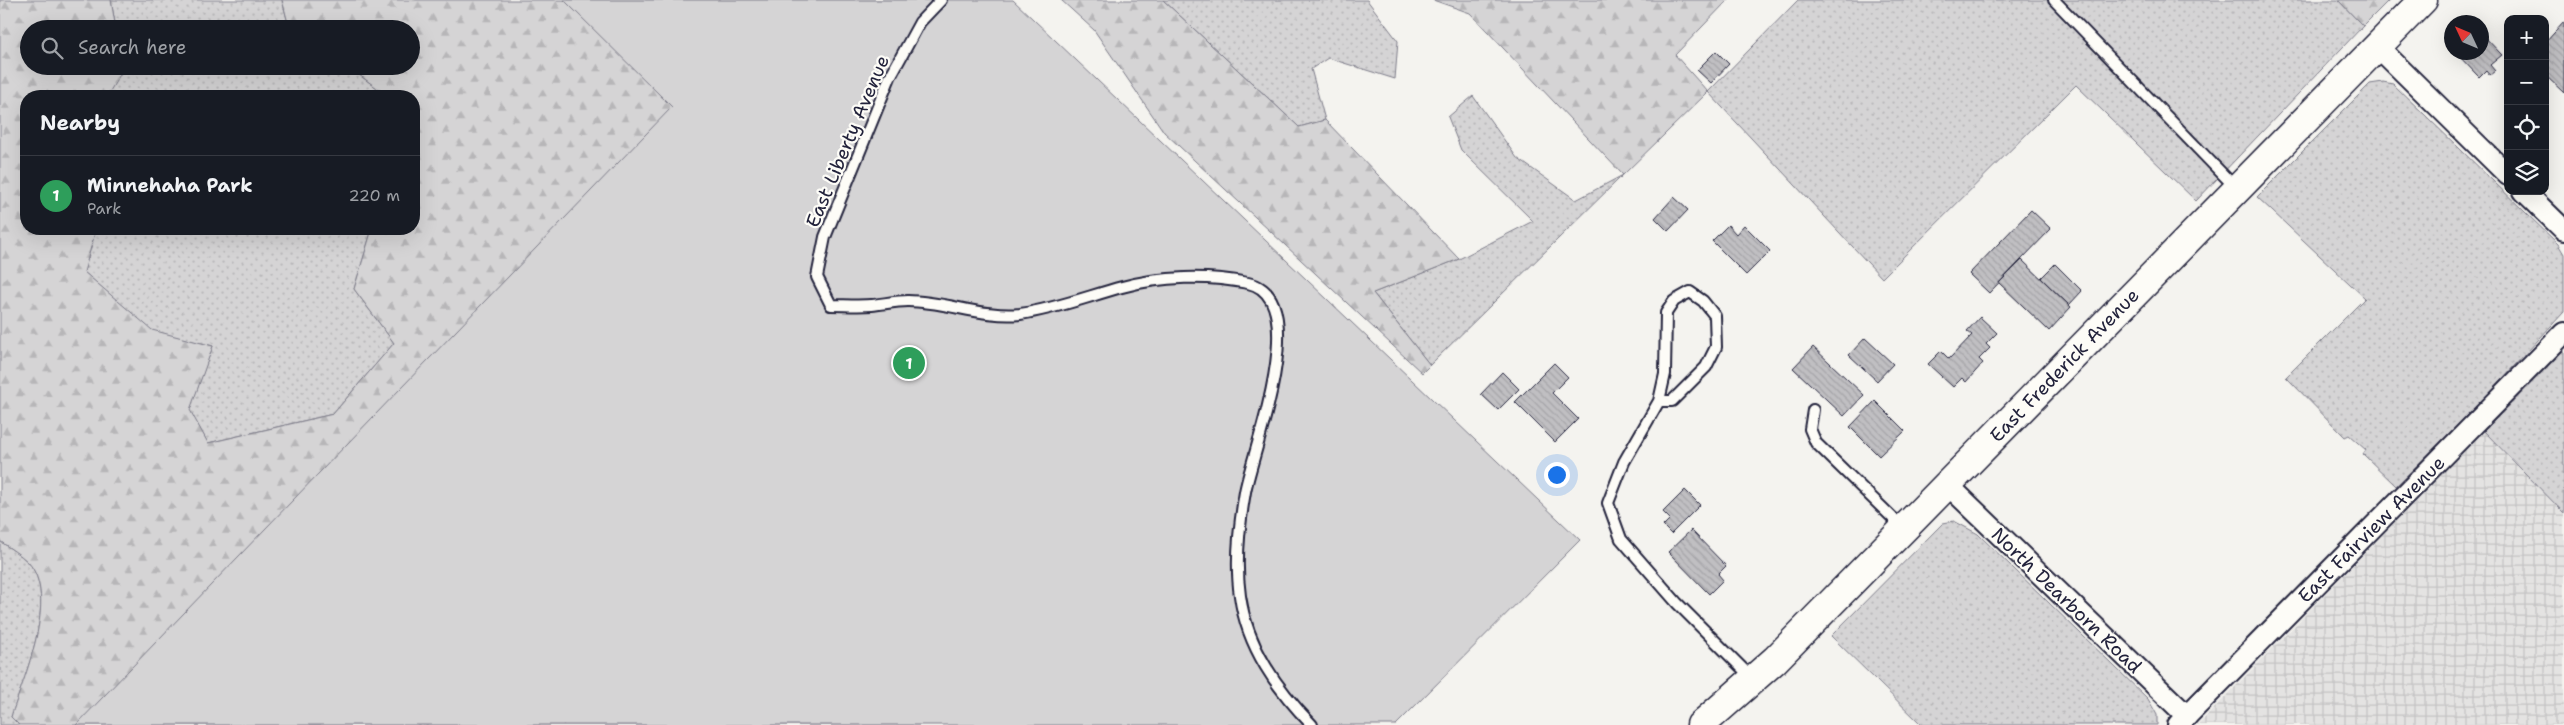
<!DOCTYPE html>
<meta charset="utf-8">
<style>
:root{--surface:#171b24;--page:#242831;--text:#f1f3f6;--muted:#9ea1a6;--line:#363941;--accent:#7c3aed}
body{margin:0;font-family:"Shantell Sans",sans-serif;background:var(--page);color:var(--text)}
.controls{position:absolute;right:15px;top:15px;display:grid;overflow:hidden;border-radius:10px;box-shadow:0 5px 20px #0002}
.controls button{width:45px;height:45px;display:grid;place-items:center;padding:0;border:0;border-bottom:1px solid var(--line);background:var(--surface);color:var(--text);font:25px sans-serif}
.compass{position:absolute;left:2444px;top:15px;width:45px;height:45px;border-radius:50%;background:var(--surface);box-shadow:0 5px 20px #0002;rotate:314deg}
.you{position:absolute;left:1556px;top:474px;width:18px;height:18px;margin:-12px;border:4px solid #fff;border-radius:50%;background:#1a73e8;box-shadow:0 0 0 8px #1a73e833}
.badge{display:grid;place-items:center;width:32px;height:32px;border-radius:50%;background:var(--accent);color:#fff;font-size:16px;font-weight:700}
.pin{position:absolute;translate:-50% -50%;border:2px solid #fff;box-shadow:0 1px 5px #0006}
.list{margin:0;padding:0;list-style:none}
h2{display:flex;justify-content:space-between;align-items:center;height:65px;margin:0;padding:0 20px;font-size:21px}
h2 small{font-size:16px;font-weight:400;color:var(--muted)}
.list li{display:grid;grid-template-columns:32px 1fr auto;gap:15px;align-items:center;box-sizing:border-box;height:80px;padding:0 20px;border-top:1px solid var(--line)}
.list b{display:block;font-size:19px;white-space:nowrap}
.list p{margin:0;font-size:16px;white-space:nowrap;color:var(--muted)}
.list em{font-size:16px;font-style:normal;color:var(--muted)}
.icon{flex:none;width:28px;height:28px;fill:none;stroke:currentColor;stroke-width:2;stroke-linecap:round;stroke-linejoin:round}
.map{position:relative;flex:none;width:2564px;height:725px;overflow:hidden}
.search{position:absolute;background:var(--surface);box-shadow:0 5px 20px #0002;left:20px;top:20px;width:400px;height:55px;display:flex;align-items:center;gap:12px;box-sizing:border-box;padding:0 18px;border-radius:28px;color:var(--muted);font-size:19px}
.panel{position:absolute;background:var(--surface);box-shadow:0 5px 20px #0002;left:20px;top:90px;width:400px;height:145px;border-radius:20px}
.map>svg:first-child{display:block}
</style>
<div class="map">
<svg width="2564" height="725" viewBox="0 0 2564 725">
<defs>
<pattern id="industrial-grid" width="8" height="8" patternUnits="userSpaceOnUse" patternTransform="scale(1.25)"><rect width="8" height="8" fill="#e4e3e2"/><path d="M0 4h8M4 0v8" fill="none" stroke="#c3c2c3"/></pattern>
<pattern id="grass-dots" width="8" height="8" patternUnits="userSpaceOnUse" patternTransform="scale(1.25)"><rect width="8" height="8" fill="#d5d4d5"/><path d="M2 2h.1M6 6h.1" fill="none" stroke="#b7b6b8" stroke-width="1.8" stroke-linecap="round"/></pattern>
<pattern id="forest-firs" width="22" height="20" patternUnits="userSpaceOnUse" patternTransform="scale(1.25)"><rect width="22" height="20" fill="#d5d4d5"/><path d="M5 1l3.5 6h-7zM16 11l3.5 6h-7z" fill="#b7b6b8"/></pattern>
<pattern id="building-back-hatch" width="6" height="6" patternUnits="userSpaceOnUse" patternTransform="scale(1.25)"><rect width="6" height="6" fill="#c0bfc2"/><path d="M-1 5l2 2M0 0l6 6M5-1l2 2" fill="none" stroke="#a5a4a8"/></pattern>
</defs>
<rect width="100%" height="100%" fill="#f4f3ef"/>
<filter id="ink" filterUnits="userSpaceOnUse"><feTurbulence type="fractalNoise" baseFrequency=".02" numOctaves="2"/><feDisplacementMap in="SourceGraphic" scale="10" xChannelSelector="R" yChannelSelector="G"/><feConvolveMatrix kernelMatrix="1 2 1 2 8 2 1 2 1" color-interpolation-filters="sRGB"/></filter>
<g filter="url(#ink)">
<path fill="url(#industrial-grid)" d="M 2484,431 L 2564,513 L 2564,725 L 2198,725 Z"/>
<g fill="url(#grass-dots)" stroke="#7c7b88">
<path d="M 111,0 L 282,0 L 288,23 L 296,29 L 116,29 Z"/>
<path d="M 1163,0 L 1367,0 L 1398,41 L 1395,79 L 1328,58 L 1311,69 L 1325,120 L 1299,127 Z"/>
<path d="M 1798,0 L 2338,0 L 2363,26 L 2196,201 L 2076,85 L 1882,278 L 1708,92 Z"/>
<path d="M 123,66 L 347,66 L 388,96 L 107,96 Z"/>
<path d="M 2383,82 L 2393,84 L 2558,244 L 2564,254 L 2564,312 L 2478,405 L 2396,486 L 2363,454 L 2366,450 L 2349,435 L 2345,437 L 2286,377 L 2365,298 L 2257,197 L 2370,84 Z"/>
<path d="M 1473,96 L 1517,158 L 1576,200 L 1623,175 L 1430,365 L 1373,293 L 1459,259 L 1533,221 L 1461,150 L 1448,117 Z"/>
<path d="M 96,229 L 372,229 L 354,289 L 394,343 L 333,414 L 208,443 L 189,410 L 213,346 L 152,331 L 84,272 Z"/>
<path d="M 2564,350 L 2564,513 L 2484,431 Z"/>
<path d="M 1954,521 L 1978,534 L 2148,699 L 2157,715 L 2157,725 L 1922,725 L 1831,636 L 1943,523 Z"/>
<path d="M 0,541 C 9,548 20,554 28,562 C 60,597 23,679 11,717 L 19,725 L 0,725 Z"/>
</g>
<g fill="url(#forest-firs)" stroke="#7c7b88">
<path d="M 0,0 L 111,0 L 116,29 L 29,29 L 29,66 L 124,68 L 107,96 L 26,96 L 26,229 L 96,229 L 84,272 L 152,330 L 213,346 L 190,410 L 208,443 L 333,414 L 394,343 L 354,289 L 372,229 L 414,229 L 414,96 L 388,96 L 347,66 L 411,66 L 411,29 L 296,29 L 288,23 L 282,0 L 917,0 L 920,725 L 19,725 L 11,717 C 23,679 60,597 28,562 C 20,554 9,548 0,541 Z"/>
<path d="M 1061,0 L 1163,0 L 1299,127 L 1325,120 L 1459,259 L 1373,293 L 1430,365 L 1422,373 L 1164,132 L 1094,30 Z"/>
<path d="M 1433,0 L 1728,0 L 1675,55 L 1708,92 L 1623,175 L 1470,13 Z"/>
<path d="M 2338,0 L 2389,0 L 2363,26 Z"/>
</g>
<path fill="#d5d4d5" stroke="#7c7b88" d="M 564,0 L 1013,0 L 1580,540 L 1396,725 L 76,725 L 672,107 Z"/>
<g fill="url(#building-back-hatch)" stroke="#22223b">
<path d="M 2564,22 L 2564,93 L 2545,75 L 2545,43 Z"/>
<path d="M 2482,34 L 2502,55 L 2490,65 L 2495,71 L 2490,75 L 2486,70 L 2479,77 L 2455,52 L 2482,52 Z"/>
<path d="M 2452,37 L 2452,49 L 2446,43 Z"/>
<path d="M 1716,51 L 1729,64 L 1711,83 L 1697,70 Z"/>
<path d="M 1674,197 L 1688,210 L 1668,231 L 1655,218 Z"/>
<path d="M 2031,210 L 2051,229 L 1989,293 L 1969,274 Z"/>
<path d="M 1728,225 L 1736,234 L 1744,225 L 1770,251 L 1746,275 L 1712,241 Z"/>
<path d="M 2022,260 L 2071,307 L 2049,331 L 1999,283 Z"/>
<path d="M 2055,264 L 2082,291 L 2069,305 L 2041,278 Z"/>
<path d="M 1980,317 L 1997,333 L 1986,344 L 1990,348 L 1979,359 L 1983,363 L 1966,382 L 1962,378 L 1953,387 L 1928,364 L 1941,351 L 1949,359 L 1972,335 L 1967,331 Z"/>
<path d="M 1865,338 L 1893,364 L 1877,381 L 1849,355 Z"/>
<path d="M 1813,347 L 1864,395 L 1844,416 L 1793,368 Z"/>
<path d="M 1554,363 L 1568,377 L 1552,393 L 1578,419 L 1555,442 L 1515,402 Z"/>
<path d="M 1502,372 L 1519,389 L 1498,410 L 1481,394 Z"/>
<path d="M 1875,401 L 1905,431 L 1879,456 L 1850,427 Z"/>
<path d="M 1685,490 L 1700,505 L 1671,534 L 1663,526 L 1670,519 L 1663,512 Z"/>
<path d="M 1691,530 L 1726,566 L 1718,574 L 1723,580 L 1709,594 L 1668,552 Z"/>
</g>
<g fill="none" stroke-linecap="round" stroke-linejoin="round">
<g stroke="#22223b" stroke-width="14">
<g id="lane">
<path d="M 941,0 L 920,22 L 890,77 L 825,237 L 817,277 L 831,305 C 844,305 858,306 872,305 C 883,304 896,301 908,301 C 944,301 985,318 1020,314 C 1055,309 1089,296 1122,287 C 1162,276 1207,275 1248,283 C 1314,296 1252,452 1245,492 C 1239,526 1235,562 1240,596 C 1247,647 1277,689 1312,725"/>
<path d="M 2054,0 L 2236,188"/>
<path d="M 1659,401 L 1672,401 L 1706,367 L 1716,347 L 1715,316 L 1703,301 L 1690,292 L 1674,301 L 1666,313 L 1665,374 L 1659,401 L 1624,462 L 1608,503 L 1621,539 L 1677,603 L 1753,679"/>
<path d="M 1813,410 L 1810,429 L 1816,443 L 1903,528"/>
</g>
</g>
<g stroke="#22223b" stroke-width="24">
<g id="street">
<path d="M 2377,46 L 2508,175"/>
<path d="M 2524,191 L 2564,230"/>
<path d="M 1947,484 L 2187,716"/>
<path d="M 2178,725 L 2564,333"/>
</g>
</g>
<g stroke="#22223b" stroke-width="31">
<path id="secondary" d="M 1701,725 L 1775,660 L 2423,0"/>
</g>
<use href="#lane" stroke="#fdfcf7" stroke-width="10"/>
<use href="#street" stroke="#fdfcf7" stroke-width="20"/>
<use href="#secondary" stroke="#fdfcf7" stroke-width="28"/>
</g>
</g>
<g text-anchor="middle" stroke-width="4.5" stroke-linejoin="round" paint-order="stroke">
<g font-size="19" fill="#22223b" stroke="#fdfcf7">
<text transform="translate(847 141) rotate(-67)" y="7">East Liberty Avenue</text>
<text transform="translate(2064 365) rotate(-46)" y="7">East Frederick Avenue</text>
<text transform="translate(2371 529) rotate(-45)" y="7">East Fairview Avenue</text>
<text transform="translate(2067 600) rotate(44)" y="7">North Dearborn Road</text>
</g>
</g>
</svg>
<div class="controls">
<button>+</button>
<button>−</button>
<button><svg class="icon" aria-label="locate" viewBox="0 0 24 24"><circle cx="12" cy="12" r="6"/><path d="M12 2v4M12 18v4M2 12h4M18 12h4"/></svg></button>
<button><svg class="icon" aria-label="layers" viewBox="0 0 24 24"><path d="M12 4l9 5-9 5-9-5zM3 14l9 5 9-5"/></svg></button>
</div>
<svg class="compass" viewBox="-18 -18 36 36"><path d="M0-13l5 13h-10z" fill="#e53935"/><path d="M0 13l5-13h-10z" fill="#9ea1a6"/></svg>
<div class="you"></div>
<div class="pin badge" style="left:909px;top:363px;background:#2e9e5b">1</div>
<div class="search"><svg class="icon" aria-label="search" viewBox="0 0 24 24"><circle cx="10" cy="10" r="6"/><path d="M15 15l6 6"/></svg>Search here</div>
<section class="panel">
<h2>Nearby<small></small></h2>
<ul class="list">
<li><span class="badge" style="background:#2e9e5b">1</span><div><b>Minnehaha Park</b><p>Park</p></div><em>220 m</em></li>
</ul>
</section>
</div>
